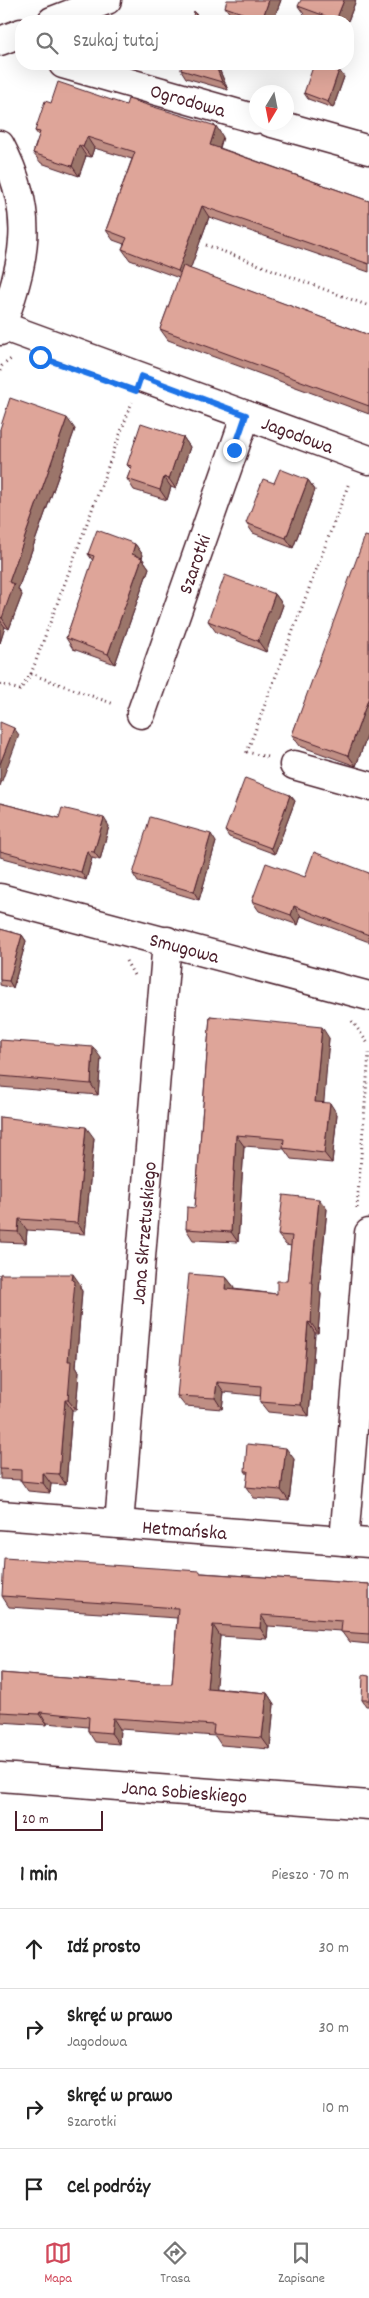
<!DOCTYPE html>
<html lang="pl">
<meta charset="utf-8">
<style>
:root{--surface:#fff;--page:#f2f2f2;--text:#222;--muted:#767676;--line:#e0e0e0;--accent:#d1495b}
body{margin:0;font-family:Dekko,sans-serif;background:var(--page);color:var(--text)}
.compass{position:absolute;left:249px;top:85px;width:45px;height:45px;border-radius:50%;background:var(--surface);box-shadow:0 5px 20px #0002;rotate:190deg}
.scale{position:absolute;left:15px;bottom:12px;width:88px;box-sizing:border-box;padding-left:5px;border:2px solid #4a1f2b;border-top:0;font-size:14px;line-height:18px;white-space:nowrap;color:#4a1f2b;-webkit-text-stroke:4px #fff;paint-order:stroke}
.stop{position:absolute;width:15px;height:15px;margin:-11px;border:4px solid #1a73e8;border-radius:50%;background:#fff}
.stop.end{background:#1a73e8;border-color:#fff;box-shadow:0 1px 5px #0008}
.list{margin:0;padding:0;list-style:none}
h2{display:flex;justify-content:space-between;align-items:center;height:65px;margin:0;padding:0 20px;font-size:21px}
h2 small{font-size:16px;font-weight:400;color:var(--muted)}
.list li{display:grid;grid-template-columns:32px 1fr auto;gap:15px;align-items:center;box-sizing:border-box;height:80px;padding:0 20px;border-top:1px solid var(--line)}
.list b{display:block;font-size:19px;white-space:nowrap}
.list p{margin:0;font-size:16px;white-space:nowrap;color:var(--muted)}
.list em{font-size:16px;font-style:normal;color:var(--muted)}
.icon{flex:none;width:28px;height:28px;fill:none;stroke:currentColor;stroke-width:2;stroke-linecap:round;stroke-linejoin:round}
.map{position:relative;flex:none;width:369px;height:1843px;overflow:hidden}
.search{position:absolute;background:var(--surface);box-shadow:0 5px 20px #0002;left:15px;right:15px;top:15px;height:55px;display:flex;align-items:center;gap:12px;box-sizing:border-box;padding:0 18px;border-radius:20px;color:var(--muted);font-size:19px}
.sheet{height:385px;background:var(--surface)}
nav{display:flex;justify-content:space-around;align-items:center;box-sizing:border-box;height:70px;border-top:1px solid var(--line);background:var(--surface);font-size:14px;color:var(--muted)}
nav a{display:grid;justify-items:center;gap:2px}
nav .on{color:var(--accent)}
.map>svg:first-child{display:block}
</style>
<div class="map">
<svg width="369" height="1843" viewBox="0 0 369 1843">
<rect width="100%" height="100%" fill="#fff"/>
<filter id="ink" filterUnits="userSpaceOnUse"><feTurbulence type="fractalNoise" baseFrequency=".02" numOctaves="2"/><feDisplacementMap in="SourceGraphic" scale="10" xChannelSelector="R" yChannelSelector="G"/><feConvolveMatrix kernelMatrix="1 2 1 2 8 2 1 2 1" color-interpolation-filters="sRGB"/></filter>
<g filter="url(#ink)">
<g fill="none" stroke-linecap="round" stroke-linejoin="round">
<g stroke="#4a1f2b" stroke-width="31">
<g id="street">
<path id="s1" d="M 63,64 L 256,119"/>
<path d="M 269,122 L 369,150"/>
<path d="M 0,145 C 37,215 25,260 0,331"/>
<path id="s2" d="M 2,326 L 369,460"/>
<path id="s3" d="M 141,714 L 246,415"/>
<path d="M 294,765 L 369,786"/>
<path id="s4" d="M 0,898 L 369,996"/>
<path id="s5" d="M 0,1515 L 369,1543"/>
<path id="s6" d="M 119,1524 L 167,941"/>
<path d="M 344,1541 L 369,1233"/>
<path id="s7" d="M 0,1777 L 369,1805"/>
</g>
</g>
<g stroke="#4a1f2b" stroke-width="31">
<g id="secondary">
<path d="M 52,21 L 107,0"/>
<path d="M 0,41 L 21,33"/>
</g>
</g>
<g stroke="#4a1f2b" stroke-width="3" stroke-dasharray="1 4" stroke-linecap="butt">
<path d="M 206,245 L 369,306"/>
<path d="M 0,371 L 2,366 L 11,359"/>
<path d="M 31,674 L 132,402"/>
<path d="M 0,684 L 20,690 L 31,674 L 114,704"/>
<path d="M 267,757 L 247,752 L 349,483"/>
<path d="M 126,961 L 135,977"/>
<path d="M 352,1021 L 369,1045"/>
<path d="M 357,1208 L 369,1053"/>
</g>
<use href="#street" stroke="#fff" stroke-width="28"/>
<use href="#secondary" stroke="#fff" stroke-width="28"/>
</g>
<g fill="#bf8e84" stroke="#4a1f2b">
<path d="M 281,0 L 273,21 L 243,21 L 233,18 L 225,7 Z"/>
<path d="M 356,0 L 348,21 L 318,21 L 306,17 L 298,6 Z"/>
<path d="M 182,64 L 217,64 L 228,90 L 186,78 L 181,70 Z"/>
<path d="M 344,77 L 333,108 L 308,99 L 304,93 Z"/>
<path d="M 51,103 L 223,137 L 220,148 L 369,201 L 369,272 L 209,217 L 190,269 L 369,335 L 369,414 L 168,340 L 160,329 L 179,278 L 130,260 L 122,249 L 124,244 L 113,240 L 106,230 L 132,159 L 94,148 L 91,157 L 86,156 L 79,176 L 41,163 L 33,153 L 39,136 L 35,131 Z"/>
<path d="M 0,429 L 75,429 L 18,589 L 22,595 L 9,629 L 5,627 L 0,643 Z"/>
<path d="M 183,437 L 190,447 L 176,489 L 171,487 L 167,500 L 134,490 L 127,479 L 131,469 L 127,465 Z"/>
<path d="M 308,480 L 315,490 L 293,548 L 253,533 L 246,523 L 274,483 Z"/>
<path d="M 369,537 L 369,730 L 356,766 L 300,746 L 292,735 Z"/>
<path d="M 135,544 L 143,555 L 142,558 L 149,568 L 115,664 L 73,649 L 66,638 L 93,561 L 88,554 Z"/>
<path d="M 275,594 L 283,605 L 266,652 L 216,632 L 208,621 Z"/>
<path d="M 290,795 L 295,801 L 275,854 L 229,837 L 225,831 Z"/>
<path d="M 0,803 L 59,818 L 109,826 L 100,860 L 92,858 L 86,880 L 0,857 Z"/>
<path d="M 216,842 L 199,900 L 138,882 L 133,874 Z"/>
<path d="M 369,873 L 369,942 L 301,916 L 298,925 L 259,911 L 252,901 L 305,877 Z"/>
<path d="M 0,929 L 22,935 L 26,941 L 13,988 L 0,985 Z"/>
<path d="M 210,1016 L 329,1038 L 323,1103 L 337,1114 L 332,1163 L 291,1159 L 284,1149 L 244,1146 L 238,1242 L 193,1240 L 186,1229 L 195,1208 Z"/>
<path d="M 0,1040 L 101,1058 L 98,1095 L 0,1087 Z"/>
<path d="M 0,1117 L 94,1138 L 85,1234 L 27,1230 L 26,1243 L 0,1242 Z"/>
<path d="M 327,1209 L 319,1291 L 321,1294 L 318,1333 L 315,1333 L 309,1416 L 268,1412 L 260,1402 L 261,1396 L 224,1392 L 222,1409 L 185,1406 L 177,1396 L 226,1277 L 234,1287 L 233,1289 L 277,1294 L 287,1281 L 291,1246 L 286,1245 L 278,1235 Z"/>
<path d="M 0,1274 L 80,1284 L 80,1288 L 82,1291 L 76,1367 L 79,1372 L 76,1410 L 72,1410 L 66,1485 L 51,1484 L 50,1493 L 28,1491 L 21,1481 L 21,1480 L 0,1479 Z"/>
<path d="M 294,1459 L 289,1501 L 254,1498 L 246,1487 L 248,1475 L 245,1471 Z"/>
<path d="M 202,1573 L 369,1584 L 369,1644 L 349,1642 L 341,1631 L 268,1626 L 267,1639 L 220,1636 L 215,1688 L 267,1693 L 274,1704 L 270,1749 L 221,1745 L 215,1736 L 120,1729 L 119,1744 L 95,1742 L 88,1731 L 88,1727 L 47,1723 L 47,1725 L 0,1722 L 0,1673 L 144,1684 L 172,1684 L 177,1618 L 9,1607 L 2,1596 Z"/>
<path d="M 369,1676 L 369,1706 L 366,1706 L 362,1700 Z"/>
</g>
<g fill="#9b746b" stroke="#4a1f2b">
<path d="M 269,0 L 281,0 L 273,21 L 263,21 L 262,20 Z"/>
<path d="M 344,0 L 356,0 L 348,21 L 337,21 L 336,20 Z"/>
<path d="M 194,11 L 200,20 L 201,21 L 198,21 Z"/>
<path d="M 215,64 L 217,64 L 228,90 L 222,82 Z"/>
<path d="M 339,70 L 344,77 L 333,108 L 328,102 Z"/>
<path d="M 216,126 L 223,137 L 217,156 L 210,145 Z"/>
<path d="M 87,137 L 94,148 L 91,157 L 83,147 Z"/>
<path d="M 79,145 L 86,156 L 79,176 L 72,166 Z"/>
<path d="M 202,206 L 209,217 L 186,281 L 178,271 Z"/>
<path d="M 67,418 L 75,429 L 18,589 L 22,595 L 9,629 L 2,618 L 9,582 Z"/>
<path d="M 183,437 L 190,447 L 176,489 L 169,479 Z"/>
<path d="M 164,477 L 171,487 L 167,500 L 160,490 Z"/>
<path d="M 308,480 L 315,490 L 293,548 L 286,538 Z"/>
<path d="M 135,544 L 143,555 L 139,564 L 132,554 Z"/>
<path d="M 142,558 L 149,568 L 115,664 L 108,654 Z"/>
<path d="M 275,594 L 283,605 L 266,652 L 258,641 Z"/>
<path d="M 0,620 L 5,627 L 0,643 Z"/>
<path d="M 369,697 L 369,730 L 356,766 L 348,755 Z"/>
<path d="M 14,728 L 19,735 L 0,786 L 0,764 Z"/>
<path d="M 290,795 L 295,801 L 275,854 L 271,848 Z"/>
<path d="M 104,818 L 109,826 L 100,860 L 94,852 Z"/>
<path d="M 211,834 L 216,842 L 199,900 L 194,892 Z"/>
<path d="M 87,851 L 92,858 L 86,880 L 81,872 Z"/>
<path d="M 294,906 L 301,916 L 298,925 L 291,915 Z"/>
<path d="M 22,935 L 26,941 L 13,988 L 9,981 Z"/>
<path d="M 322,1027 L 329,1038 L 323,1113 L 315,1102 Z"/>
<path d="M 93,1047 L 101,1058 L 98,1095 L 91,1084 Z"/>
<path d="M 330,1103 L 337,1114 L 332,1163 L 324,1153 Z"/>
<path d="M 86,1127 L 94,1138 L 85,1234 L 77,1223 Z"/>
<path d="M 236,1135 L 244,1146 L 238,1242 L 231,1232 Z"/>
<path d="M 319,1199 L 327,1209 L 319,1291 L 321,1294 L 318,1333 L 311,1323 L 311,1283 Z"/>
<path d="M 19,1219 L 27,1230 L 26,1243 L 18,1232 Z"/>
<path d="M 73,1274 L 80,1284 L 80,1288 L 82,1291 L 76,1367 L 79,1372 L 76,1410 L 68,1400 L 68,1361 Z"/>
<path d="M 226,1277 L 234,1287 L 233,1299 L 225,1289 Z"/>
<path d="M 308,1322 L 315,1333 L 309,1416 L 301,1405 Z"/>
<path d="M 217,1382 L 224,1392 L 222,1409 L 215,1398 Z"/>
<path d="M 65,1400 L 72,1410 L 66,1485 L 59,1474 Z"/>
<path d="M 286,1448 L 294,1459 L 289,1501 L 281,1490 Z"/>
<path d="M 43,1473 L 51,1484 L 50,1493 L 43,1483 Z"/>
<path d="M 261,1615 L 268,1626 L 267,1639 L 260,1628 Z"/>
<path d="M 213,1625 L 220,1636 L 215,1698 L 207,1688 Z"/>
<path d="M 267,1693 L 274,1704 L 270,1749 L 262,1738 Z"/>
<path d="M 40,1712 L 47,1723 L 47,1725 L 39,1714 Z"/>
<path d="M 113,1718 L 120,1729 L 119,1744 L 111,1733 Z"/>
</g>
<g fill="#dea599" stroke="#4a1f2b">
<path d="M 227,0 L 269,0 L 262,20 L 225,7 Z"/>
<path d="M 301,0 L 344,0 L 336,20 L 298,6 Z"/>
<path d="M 194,11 L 198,21 L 192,21 Z"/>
<path d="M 182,64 L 215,64 L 222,82 L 181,70 Z"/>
<path d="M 314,64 L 321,64 L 339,70 L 328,102 L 304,93 Z"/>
<path d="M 58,82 L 126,105 L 128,99 L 216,126 L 210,145 L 369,201 L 369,264 L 202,206 L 178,271 L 122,249 L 127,238 L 106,230 L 135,152 L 87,137 L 83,147 L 79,145 L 72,166 L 33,153 L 40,132 L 35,131 L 45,101 L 51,103 Z"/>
<path d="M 183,266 L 369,335 L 369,406 L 160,329 Z"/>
<path d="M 10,398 L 67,418 L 9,582 L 14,584 L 2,618 L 0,617 L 0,429 Z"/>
<path d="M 141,423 L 183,437 L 169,479 L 164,477 L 160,490 L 127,479 L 132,466 L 127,465 Z"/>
<path d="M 280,469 L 308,480 L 286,538 L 246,523 L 263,479 L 274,483 Z"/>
<path d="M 97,530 L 135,544 L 132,554 L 142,558 L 108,654 L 66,638 L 94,556 L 88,554 Z"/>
<path d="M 365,536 L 369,537 L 369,697 L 348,755 L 292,735 Z"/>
<path d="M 225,575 L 275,594 L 258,641 L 208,621 Z"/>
<path d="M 0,722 L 14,728 L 0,764 Z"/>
<path d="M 245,778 L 290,795 L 271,848 L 225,831 Z"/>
<path d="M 0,803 L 59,818 L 62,808 L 104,818 L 94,852 L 87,851 L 81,872 L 0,851 Z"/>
<path d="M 150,817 L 211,834 L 194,892 L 133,874 Z"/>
<path d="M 314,852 L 369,873 L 369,935 L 294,906 L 291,915 L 252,901 L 266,863 L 305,877 Z"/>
<path d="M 0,929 L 22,935 L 9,981 L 0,980 Z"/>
<path d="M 210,1016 L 322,1027 L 315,1102 L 330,1103 L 324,1153 L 283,1148 L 284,1139 L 236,1135 L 231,1232 L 186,1229 L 187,1207 L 195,1208 Z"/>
<path d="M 0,1040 L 93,1047 L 91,1084 L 0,1076 Z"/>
<path d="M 0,1117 L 86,1127 L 77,1223 L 19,1219 L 18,1232 L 0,1231 Z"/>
<path d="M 283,1195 L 319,1199 L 311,1283 L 313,1283 L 311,1323 L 308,1322 L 301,1405 L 260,1402 L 261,1386 L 217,1382 L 215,1398 L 177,1396 L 189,1274 L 226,1277 L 225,1289 L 277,1294 L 277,1281 L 287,1281 L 292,1236 L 278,1235 Z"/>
<path d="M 0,1274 L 73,1274 L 72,1280 L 75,1281 L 68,1361 L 71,1361 L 68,1400 L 65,1400 L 59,1474 L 43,1473 L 43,1483 L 21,1481 L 21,1470 L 0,1469 Z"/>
<path d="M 247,1444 L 286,1448 L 281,1490 L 246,1487 L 248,1471 L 245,1471 Z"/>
<path d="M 4,1558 L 200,1571 L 200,1573 L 369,1584 L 369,1634 L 341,1632 L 342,1621 L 261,1615 L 260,1628 L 213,1625 L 207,1688 L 267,1693 L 262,1738 L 213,1734 L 214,1725 L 113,1718 L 111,1733 L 88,1731 L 89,1717 L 40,1712 L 39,1714 L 0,1712 L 0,1673 L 144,1684 L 172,1684 L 178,1608 L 2,1596 Z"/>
<path d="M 363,1675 L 369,1676 L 369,1700 L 362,1700 Z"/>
</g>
</g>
<g fill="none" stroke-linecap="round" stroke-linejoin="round" filter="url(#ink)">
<path stroke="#1a73e8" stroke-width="6" d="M 40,357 L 136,391 L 141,376 L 246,415 L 234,450"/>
</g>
<g text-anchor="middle" stroke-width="4.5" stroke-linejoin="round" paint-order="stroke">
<g font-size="20" fill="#4a1f2b" stroke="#fff">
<text dy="7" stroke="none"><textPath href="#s1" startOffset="130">Ogrodowa</textPath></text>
<text dy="7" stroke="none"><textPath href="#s2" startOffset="315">Jagodowa</textPath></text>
<text dy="7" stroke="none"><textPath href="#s3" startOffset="159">Szarotki</textPath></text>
<text dy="7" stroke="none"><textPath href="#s4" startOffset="191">Smugowa</textPath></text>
<text dy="7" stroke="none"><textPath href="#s6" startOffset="292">Jana Skrzetuskiego</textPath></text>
<text dy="7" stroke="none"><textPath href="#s5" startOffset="185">Hetmańska</textPath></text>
<text dy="7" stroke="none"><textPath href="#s7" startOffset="185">Jana Sobieskiego</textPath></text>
</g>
</g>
</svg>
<svg class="compass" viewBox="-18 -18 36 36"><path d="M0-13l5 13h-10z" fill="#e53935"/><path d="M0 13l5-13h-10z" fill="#767676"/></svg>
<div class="scale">20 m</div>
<div class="stop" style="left:40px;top:357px"></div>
<div class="stop end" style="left:234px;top:450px"></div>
<div class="search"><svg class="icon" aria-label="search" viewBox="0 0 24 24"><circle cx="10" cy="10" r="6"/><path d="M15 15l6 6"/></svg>Szukaj tutaj</div>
</div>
<section class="sheet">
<h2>1 min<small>Pieszo · 70 m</small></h2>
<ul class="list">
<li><svg class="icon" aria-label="ahead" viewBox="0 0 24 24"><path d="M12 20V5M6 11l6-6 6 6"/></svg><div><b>Idź prosto</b></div><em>30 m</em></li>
<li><svg class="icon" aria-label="right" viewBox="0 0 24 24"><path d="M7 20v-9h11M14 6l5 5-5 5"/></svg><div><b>Skręć w prawo</b><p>Jagodowa</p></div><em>30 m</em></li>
<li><svg class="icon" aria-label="right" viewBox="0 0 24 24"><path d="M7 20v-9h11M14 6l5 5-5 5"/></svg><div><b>Skręć w prawo</b><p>Szarotki</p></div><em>10 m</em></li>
<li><svg class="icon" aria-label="arrive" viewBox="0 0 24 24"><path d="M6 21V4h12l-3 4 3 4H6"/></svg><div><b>Cel podróży</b></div></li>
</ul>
</section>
<nav>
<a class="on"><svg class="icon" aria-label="map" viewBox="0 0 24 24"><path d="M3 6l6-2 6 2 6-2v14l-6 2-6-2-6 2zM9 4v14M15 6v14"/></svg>Mapa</a>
<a><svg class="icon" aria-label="directions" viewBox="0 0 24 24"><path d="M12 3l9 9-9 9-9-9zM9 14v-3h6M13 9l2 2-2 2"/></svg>Trasa</a>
<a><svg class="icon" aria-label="saved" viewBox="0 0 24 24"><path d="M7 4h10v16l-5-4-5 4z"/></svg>Zapisane</a>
</nav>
